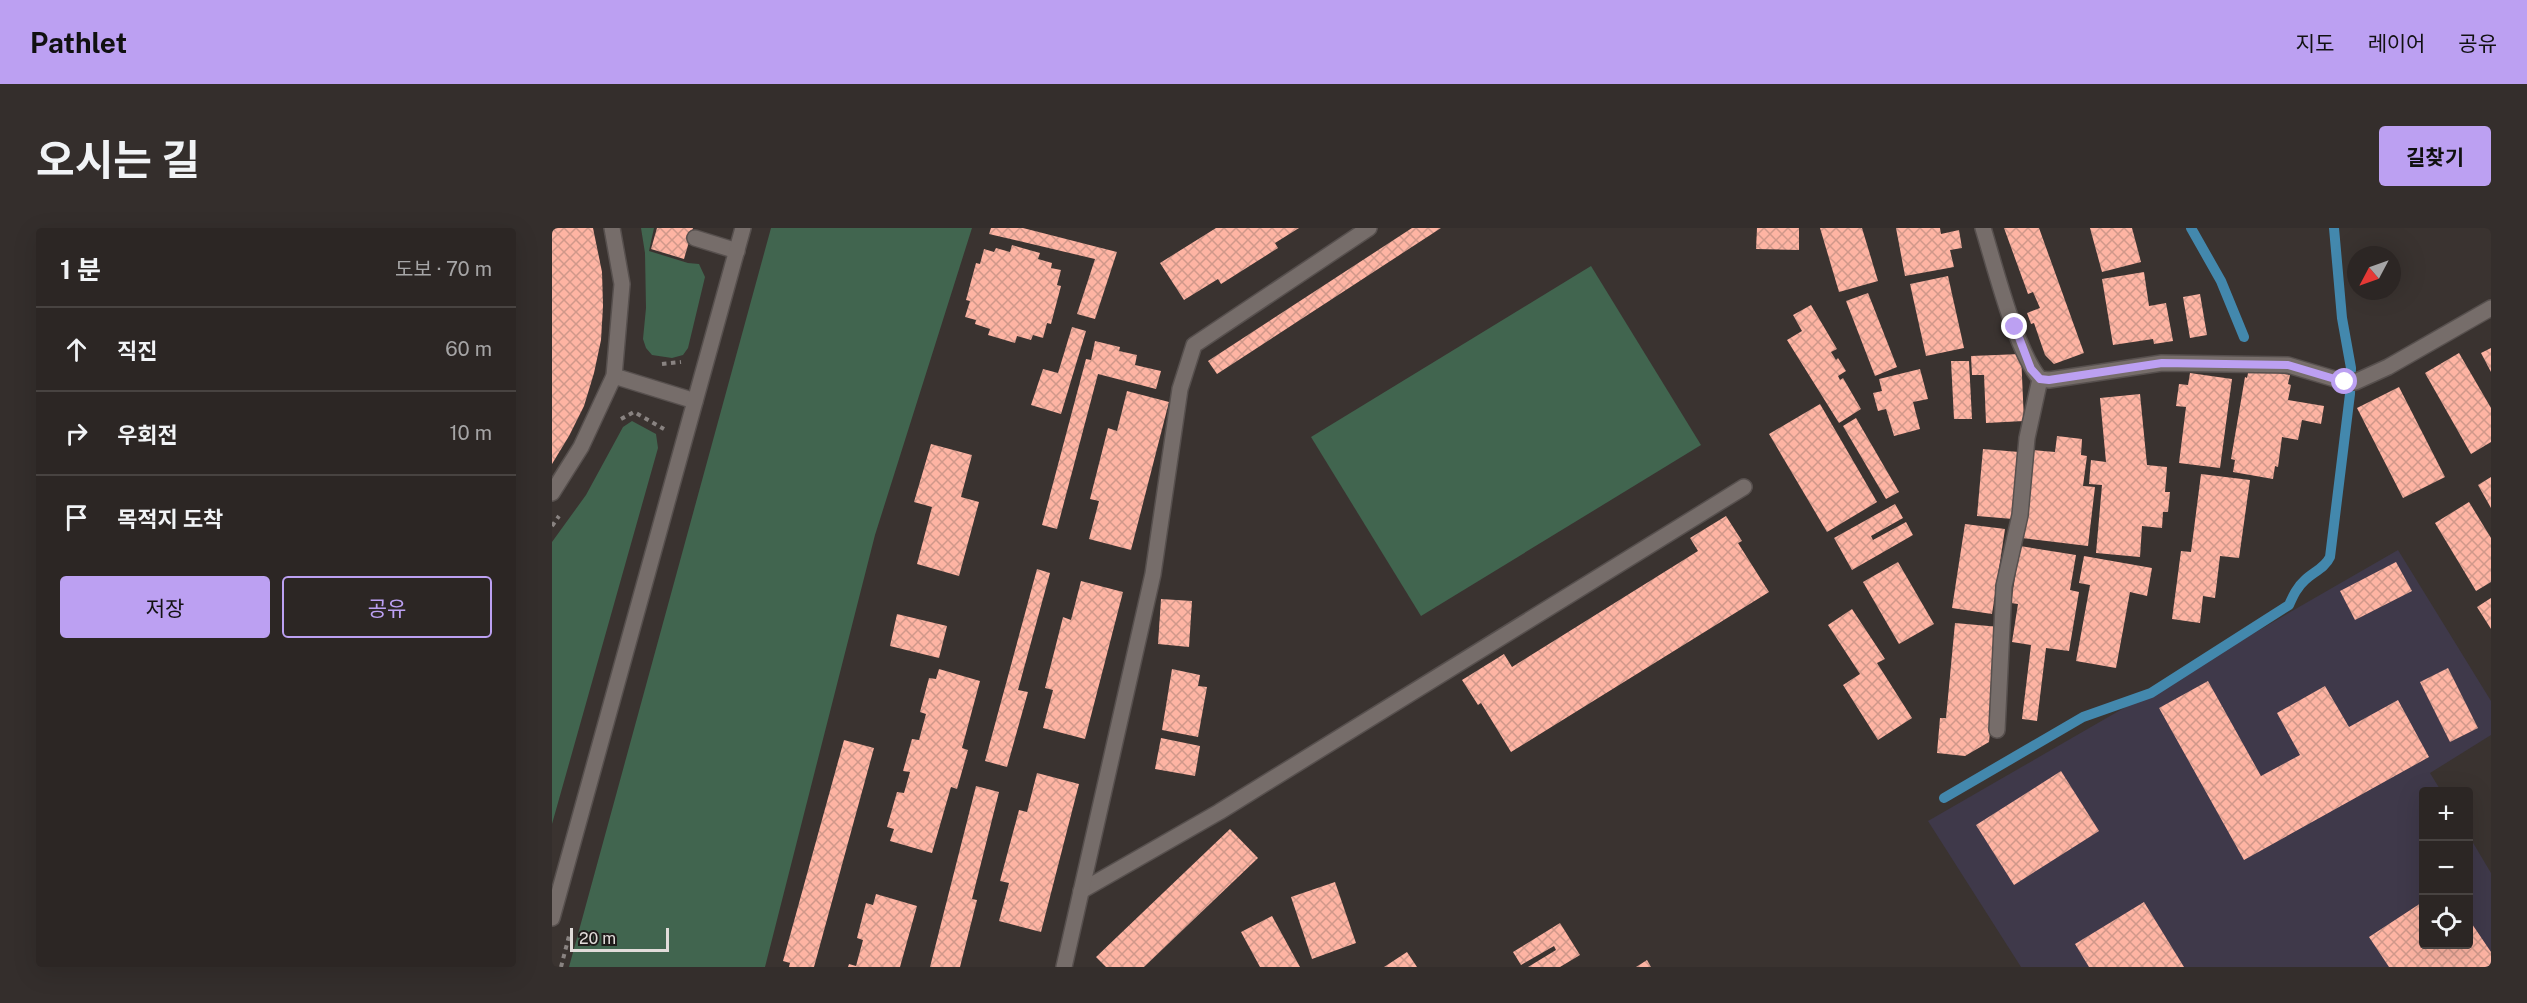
<!DOCTYPE html>
<html lang="ko">
<meta charset="utf-8">
<style>
:root{--surface:#2c2624;--page:#342e2c;--text:#f1f3f6;--muted:#a6a5a6;--line:#484341;--accent:#bca0f2}
body{margin:0;font-family:"Public Sans","Noto Sans KR",sans-serif;background:var(--page);color:var(--text)}
.controls{position:absolute;right:18px;bottom:18px;display:grid;overflow:hidden;border-radius:6px;box-shadow:0 6px 24px #0002}
.controls button{width:54px;height:54px;display:grid;place-items:center;padding:0;border:0;border-bottom:2px solid var(--line);background:var(--surface);color:var(--text);font:30px sans-serif}
.compass{position:absolute;left:1795px;top:18px;width:54px;height:54px;border-radius:50%;background:var(--surface);box-shadow:0 6px 24px #0002;rotate:229deg}
.scale{position:absolute;left:18px;bottom:15px;width:99px;box-sizing:border-box;padding-left:6px;border:3px solid #e1dcda;border-top:0;font-size:16px;line-height:21px;white-space:nowrap;color:#e1dcda;-webkit-text-stroke:4px #1f1b1a;paint-order:stroke}
.stop{position:absolute;width:18px;height:18px;margin:-14px;border:4px solid #bca0f2;border-radius:50%;background:#fff}
.stop.end{background:#bca0f2;border-color:#fff;box-shadow:0 2px 6px #0008}
.list{margin:0;padding:0;list-style:none}
h2{display:flex;justify-content:space-between;align-items:center;height:78px;margin:0;padding:0 24px;font-size:26px}
h2 small{font-size:20px;font-weight:400;color:var(--muted)}
.list li{display:grid;grid-template-columns:39px 1fr auto;gap:18px;align-items:center;box-sizing:border-box;height:84px;padding:0 24px;border-top:2px solid var(--line)}
.list b{display:block;font-size:22px;white-space:nowrap}
.list em{font-size:20px;font-style:normal;color:var(--muted)}
.actions{display:flex;gap:12px;padding:18px 24px}
.actions a{flex:1;padding:14px 0;border:2px solid var(--accent);border-radius:6px;text-align:center;font-size:21px;color:var(--accent)}
.actions .main{background:var(--accent);color:#111}
.icon{flex:none;width:33px;height:33px;fill:none;stroke:currentColor;stroke-width:2;stroke-linecap:round;stroke-linejoin:round}
.map{position:relative;flex:none;width:1939px;height:739px;overflow:hidden;border-radius:6px}
header{display:flex;align-items:center;gap:36px;box-sizing:border-box;height:84px;padding:0 30px;background:var(--accent);color:#111}
header strong{font-size:28px}
nav{display:flex;gap:33px;margin-inline-start:auto;font-size:21px}
.intro{display:flex;align-items:center;justify-content:space-between;box-sizing:border-box;height:144px;padding:0 36px}
h1{margin:0;font-size:42px}
.button{padding:15px 27px;border-radius:6px;background:var(--accent);color:#111;font-size:21px;font-weight:700}
main{display:flex;gap:36px;padding:0 36px}
aside{flex:1;background:var(--surface);border-radius:6px;box-shadow:0 6px 24px #0002}
.map>svg:first-child{display:block}
</style>
<header>
<strong>Pathlet</strong>
<nav><a>지도</a><a>레이어</a><a>공유</a></nav>
</header>
<div class="intro"><h1>오시는 길</h1><a class="button">길찾기</a></div>
<main>
<aside>
<h2>1 분<small>도보 · 70 m</small></h2>
<ul class="list">
<li><svg class="icon" aria-label="ahead" viewBox="0 0 24 24"><path d="M12 20V5M6 11l6-6 6 6"/></svg><div><b>직진</b></div><em>60 m</em></li>
<li><svg class="icon" aria-label="right" viewBox="0 0 24 24"><path d="M7 20v-9h11M14 6l5 5-5 5"/></svg><div><b>우회전</b></div><em>10 m</em></li>
<li><svg class="icon" aria-label="arrive" viewBox="0 0 24 24"><path d="M6 21V4h12l-3 4 3 4H6"/></svg><div><b>목적지 도착</b></div></li>
</ul>
<div class="actions"><a class="main">저장</a><a>공유</a></div>
</aside>
<div class="map">
<svg width="1939" height="739" viewBox="0 0 1939 739">
<defs>
<pattern id="building-cross-hatch" width="8" height="8" patternUnits="userSpaceOnUse" patternTransform="scale(1.5)"><rect width="8" height="8" fill="#feb4a3"/><path d="M0 0l8 8M0 8l8-8" fill="none" stroke="#d0988a"/></pattern>
</defs>
<rect width="100%" height="100%" fill="#3a3330"/>
<path fill="#3f394a" d="M 1846,322 L 1939,473 L 1939,507 L 1878,545 L 1889,563 L 1872,564 L 1872,716 L 1916,716 L 1917,608 L 1939,645 L 1939,739 L 1469,739 L 1376,593 Z"/>
<g fill="#41654f">
<path d="M 89,0 L 102,0 L 97,23 L 136,35 L 147,36 L 153,49 L 136,120 L 131,127 L 120,130 L 100,127 L 94,120 L 91,111 L 94,80 L 93,25 Z"/>
<path d="M 219,0 L 420,0 L 323,307 L 213,739 L 17,739 Z"/>
<path d="M 1039,38 L 1149,217 L 869,388 L 759,209 Z"/>
<path d="M 80,193 L 104,206 L 106,220 L 0,596 L 0,314 L 34,267 L 71,199 Z"/>
</g>
<g fill="none" stroke-linecap="round" stroke-linejoin="round">
<g stroke="#4388ad" stroke-width="10">
<path d="M 1639,0 L 1669,53 L 1692,109"/>
<path d="M 1392,570 L 1531,489 L 1599,465 L 1737,377 C 1741,368 1745,359 1753,352 C 1761,344 1773,340 1778,329 L 1798,166 L 1799,140 L 1790,90 L 1782,0"/>
</g>
</g>
<g fill="url(#building-cross-hatch)">
<path d="M 0,0 L 41,0 L 50,44 L 51,78 L 49,112 L 42,145 L 32,178 L 17,208 L 0,236 Z"/>
<path d="M 105,0 L 141,0 L 132,31 L 99,21 Z"/>
<path d="M 439,0 L 471,0 L 565,24 L 543,91 L 525,86 L 543,31 L 437,6 Z"/>
<path d="M 664,0 L 747,0 L 723,15 L 726,20 L 669,56 L 666,51 L 632,72 L 608,35 Z"/>
<path d="M 860,0 L 889,0 L 665,146 L 656,133 Z"/>
<path d="M 1205,0 L 1247,0 L 1247,22 L 1204,21 Z"/>
<path d="M 1268,0 L 1310,0 L 1326,53 L 1287,64 Z"/>
<path d="M 1344,0 L 1388,0 L 1389,6 L 1407,2 L 1410,20 L 1398,22 L 1402,39 L 1353,48 Z"/>
<path d="M 1452,0 L 1487,0 L 1532,125 L 1502,136 L 1493,127 L 1482,95 L 1479,96 L 1475,85 L 1488,80 L 1481,64 L 1476,66 Z"/>
<path d="M 1538,0 L 1580,0 L 1589,34 L 1550,44 Z"/>
<path d="M 460,17 L 488,25 L 486,31 L 500,35 L 499,40 L 509,42 L 505,57 L 509,58 L 499,96 L 495,95 L 491,110 L 481,107 L 479,112 L 465,108 L 463,115 L 436,107 L 438,101 L 423,96 L 424,92 L 413,89 L 418,73 L 414,72 L 424,35 L 428,36 L 432,21 L 442,24 L 444,20 L 458,24 Z"/>
<path d="M 1592,44 L 1597,78 L 1614,75 L 1621,113 L 1602,116 L 1601,111 L 1561,117 L 1550,51 Z"/>
<path d="M 1396,48 L 1412,120 L 1374,128 L 1358,56 Z"/>
<path d="M 1316,65 L 1345,139 L 1323,148 L 1294,73 Z"/>
<path d="M 1648,66 L 1655,107 L 1638,110 L 1631,69 Z"/>
<path d="M 1259,77 L 1285,121 L 1279,124 L 1284,132 L 1286,130 L 1294,143 L 1286,148 L 1288,152 L 1291,150 L 1309,181 L 1287,195 L 1235,112 L 1250,103 L 1241,87 Z"/>
<path d="M 520,99 L 534,103 L 509,186 L 479,177 L 491,141 L 506,145 Z"/>
<path d="M 543,113 L 568,119 L 567,123 L 585,127 L 583,137 L 609,143 L 604,161 L 546,146 L 505,301 L 490,297 L 534,131 L 539,132 Z"/>
<path d="M 1939,120 L 1939,144 L 1929,125 Z"/>
<path d="M 1907,125 L 1939,180 L 1939,214 L 1919,226 L 1873,145 Z"/>
<path d="M 1469,126 L 1472,193 L 1434,195 L 1432,147 L 1420,147 L 1419,128 Z"/>
<path d="M 1399,133 L 1417,133 L 1420,191 L 1402,191 Z"/>
<path d="M 1697,140 L 1738,147 L 1736,156 L 1739,157 L 1736,172 L 1772,178 L 1769,196 L 1750,192 L 1746,212 L 1730,209 L 1726,239 L 1723,238 L 1721,251 L 1681,244 L 1683,232 L 1679,231 L 1693,149 L 1695,150 Z"/>
<path d="M 1368,141 L 1376,171 L 1361,174 L 1368,201 L 1342,208 L 1334,181 L 1326,183 L 1321,165 L 1330,163 L 1327,151 Z"/>
<path d="M 1638,145 L 1680,151 L 1668,240 L 1627,235 L 1634,179 L 1624,178 L 1627,156 L 1636,157 Z"/>
<path d="M 1847,159 L 1893,249 L 1851,270 L 1805,180 Z"/>
<path d="M 575,163 L 617,174 L 579,322 L 537,311 L 547,273 L 538,271 L 556,200 L 565,203 Z"/>
<path d="M 1588,166 L 1595,237 L 1615,239 L 1613,264 L 1618,264 L 1616,284 L 1611,284 L 1610,300 L 1590,298 L 1588,329 L 1544,325 L 1550,257 L 1537,256 L 1539,232 L 1554,234 L 1548,170 Z"/>
<path d="M 1268,176 L 1325,274 L 1275,304 L 1217,206 Z"/>
<path d="M 1304,190 L 1347,264 L 1334,271 L 1291,198 Z"/>
<path d="M 1505,208 L 1530,211 L 1529,227 L 1535,228 L 1531,258 L 1543,259 L 1536,318 L 1470,310 L 1480,222 L 1503,224 Z"/>
<path d="M 379,216 L 420,227 L 409,269 L 427,274 L 407,348 L 365,336 L 380,279 L 362,274 Z"/>
<path d="M 1431,221 L 1467,224 L 1461,291 L 1425,288 Z"/>
<path d="M 1649,246 L 1698,252 L 1687,330 L 1668,328 L 1663,370 L 1651,368 L 1648,395 L 1620,391 L 1629,323 L 1639,324 Z"/>
<path d="M 1939,249 L 1939,280 L 1926,257 Z"/>
<path d="M 1917,274 L 1939,310 L 1939,354 L 1924,363 L 1883,295 Z"/>
<path d="M 1343,276 L 1351,290 L 1319,308 L 1321,312 L 1354,294 L 1361,307 L 1300,342 L 1282,310 Z"/>
<path d="M 1174,288 L 1190,313 L 1186,315 L 1217,364 L 959,524 L 929,475 L 926,477 L 910,452 L 952,426 L 960,439 L 1146,323 L 1138,310 Z"/>
<path d="M 1413,296 L 1453,301 L 1440,386 L 1400,380 Z"/>
<path d="M 1468,318 L 1524,327 L 1518,362 L 1527,364 L 1517,423 L 1494,420 L 1485,493 L 1470,491 L 1479,417 L 1460,414 L 1466,376 L 1459,375 Z"/>
<path d="M 1532,328 L 1600,340 L 1595,368 L 1578,364 L 1564,440 L 1524,433 L 1538,357 L 1527,355 Z"/>
<path d="M 1346,334 L 1382,396 L 1347,416 L 1311,354 Z"/>
<path d="M 1844,334 L 1860,363 L 1803,392 L 1788,363 Z"/>
<path d="M 485,341 L 498,345 L 466,462 L 476,464 L 455,539 L 433,533 Z"/>
<path d="M 529,353 L 571,364 L 533,511 L 491,500 L 501,462 L 493,460 L 511,389 L 519,392 Z"/>
<path d="M 1939,370 L 1939,401 L 1925,379 Z"/>
<path d="M 609,371 L 640,373 L 637,419 L 606,416 Z"/>
<path d="M 1300,381 L 1333,431 L 1325,435 L 1360,490 L 1326,512 L 1291,457 L 1308,446 L 1276,397 Z"/>
<path d="M 345,386 L 395,398 L 387,430 L 338,418 Z"/>
<path d="M 1403,395 L 1448,399 L 1437,514 L 1413,528 L 1385,525 L 1388,490 L 1394,490 Z"/>
<path d="M 1896,440 L 1926,500 L 1898,514 L 1868,454 Z"/>
<path d="M 387,441 L 428,453 L 410,520 L 416,522 L 405,561 L 399,559 L 380,625 L 338,613 L 342,601 L 335,599 L 345,564 L 352,565 L 358,544 L 351,543 L 360,511 L 367,512 L 374,486 L 368,484 L 377,450 L 384,451 Z"/>
<path d="M 620,441 L 648,447 L 646,458 L 655,459 L 646,509 L 610,502 Z"/>
<path d="M 1656,453 L 1709,548 L 1748,527 L 1725,485 L 1773,458 L 1797,499 L 1846,472 L 1877,529 L 1692,632 L 1607,480 Z"/>
<path d="M 609,510 L 648,518 L 643,548 L 603,541 Z"/>
<path d="M 292,512 L 322,520 L 262,739 L 237,739 L 238,735 L 231,733 Z"/>
<path d="M 1509,543 L 1547,603 L 1462,657 L 1424,597 Z"/>
<path d="M 485,545 L 527,556 L 489,704 L 447,693 L 457,655 L 448,653 L 467,582 L 475,584 Z"/>
<path d="M 424,558 L 447,564 L 420,671 L 425,672 L 408,739 L 378,739 Z"/>
<path d="M 678,601 L 706,630 L 592,739 L 554,739 L 544,729 Z"/>
<path d="M 783,654 L 804,715 L 760,731 L 739,669 Z"/>
<path d="M 324,666 L 365,678 L 348,739 L 296,739 L 297,736 L 304,738 L 311,712 L 305,710 L 314,675 L 321,677 Z"/>
<path d="M 1872,673 L 1872,716 L 1916,716 L 1916,690 L 1939,724 L 1939,739 L 1837,739 L 1817,709 Z"/>
<path d="M 1592,674 L 1632,739 L 1537,739 L 1523,716 Z"/>
<path d="M 720,688 L 748,739 L 708,739 L 689,704 Z"/>
<path d="M 1008,695 L 1028,727 L 1008,739 L 976,739 L 1004,722 L 1002,718 L 969,737 L 961,724 Z"/>
<path d="M 855,724 L 865,739 L 832,739 Z"/>
<path d="M 1095,732 L 1099,739 L 1084,739 Z"/>
</g>
<g fill="none" stroke-linecap="round" stroke-linejoin="round">
<g stroke="#57504e" stroke-width="18">
<g id="street">
<path d="M 1431,0 C 1443,39 1464,123 1488,151 L 1497,152 L 1610,135 L 1736,137 L 1793,154 L 1803,154 L 1836,139 L 1939,80"/>
<path d="M 143,10 L 185,23"/>
<path d="M 62,148 L 143,173"/>
<path d="M 0,265 L 29,219 L 62,148 L 70,56 L 60,0"/>
<path d="M 1445,502 L 1452,358 L 1468,287 L 1475,210 L 1488,151"/>
<path d="M 529,663 L 667,584 L 1192,259"/>
<path d="M 0,690 L 191,0"/>
<path d="M 512,739 L 601,346 L 628,161 L 642,117 L 817,0"/>
</g>
</g>
<g stroke="#898381" stroke-width="4" stroke-dasharray="4.5 4.5" stroke-linecap="butt">
<path d="M 110,136 L 129,134"/>
<path d="M 69,191 L 82,184 L 112,201"/>
<path d="M 0,298 L 7,288"/>
<path d="M 9,739 L 17,708"/>
</g>
<use href="#street" stroke="#766d6a" stroke-width="15"/>
</g>
<g fill="none" stroke-linecap="round" stroke-linejoin="round">
<path stroke="#bca0f2" stroke-width="8" d="M 1463,99 L 1479,141 L 1488,151 L 1497,152 L 1610,135 L 1736,137 L 1793,154"/>
</g>
</svg>
<div class="controls">
<button>+</button>
<button>−</button>
<button><svg class="icon" aria-label="locate" viewBox="0 0 24 24"><circle cx="12" cy="12" r="6"/><path d="M12 2v4M12 18v4M2 12h4M18 12h4"/></svg></button>
</div>
<svg class="compass" viewBox="-18 -18 36 36"><path d="M0-13l5 13h-10z" fill="#e53935"/><path d="M0 13l5-13h-10z" fill="#a6a5a6"/></svg>
<div class="scale">20 m</div>
<div class="stop" style="left:1793px;top:154px"></div>
<div class="stop end" style="left:1463px;top:99px"></div>
</div>
</main>
